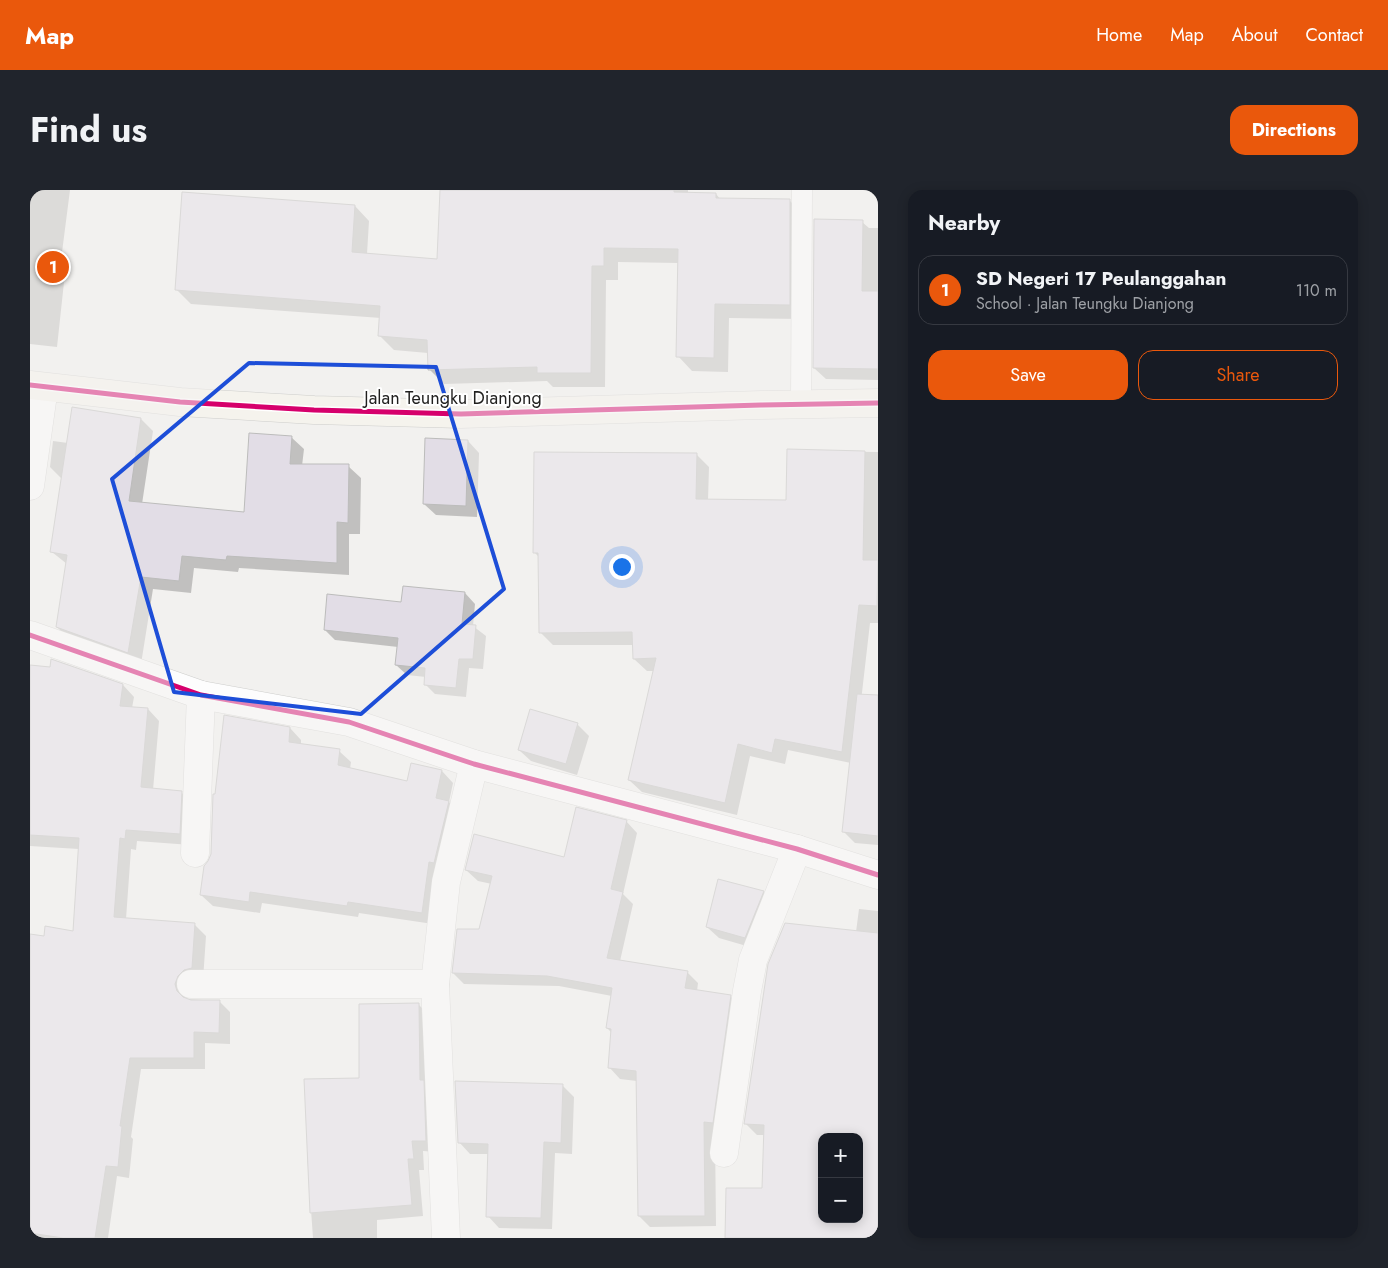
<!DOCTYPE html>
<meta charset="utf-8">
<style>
:root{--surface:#171b24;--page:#20242c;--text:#f1f3f6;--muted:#9ea1a6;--line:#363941;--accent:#ea580c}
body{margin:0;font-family:Jost,sans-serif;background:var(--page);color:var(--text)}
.controls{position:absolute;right:15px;bottom:15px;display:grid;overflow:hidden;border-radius:10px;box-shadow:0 2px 12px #0003}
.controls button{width:45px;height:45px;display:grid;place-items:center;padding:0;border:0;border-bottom:1px solid var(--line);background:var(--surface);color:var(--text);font:25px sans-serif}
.you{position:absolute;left:591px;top:376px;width:18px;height:18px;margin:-12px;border:4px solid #fff;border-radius:50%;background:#1a73e8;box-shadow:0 0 0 8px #1a73e833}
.badge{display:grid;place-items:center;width:32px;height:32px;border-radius:50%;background:var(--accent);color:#fff;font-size:16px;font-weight:700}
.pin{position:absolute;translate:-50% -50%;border:2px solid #fff;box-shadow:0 1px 5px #0006}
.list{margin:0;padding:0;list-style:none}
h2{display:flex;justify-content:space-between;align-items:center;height:65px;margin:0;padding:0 20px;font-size:21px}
h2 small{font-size:16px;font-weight:400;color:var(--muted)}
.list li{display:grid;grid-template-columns:32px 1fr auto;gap:15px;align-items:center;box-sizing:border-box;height:70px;margin:0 10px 10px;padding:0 10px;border:1px solid var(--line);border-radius:15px}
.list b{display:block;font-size:19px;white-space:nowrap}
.list p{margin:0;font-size:16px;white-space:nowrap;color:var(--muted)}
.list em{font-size:16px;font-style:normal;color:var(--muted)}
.actions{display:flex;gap:10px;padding:15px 20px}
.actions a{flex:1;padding:11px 0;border:1px solid var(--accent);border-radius:15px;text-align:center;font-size:18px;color:var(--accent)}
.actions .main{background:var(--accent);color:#fff}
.map{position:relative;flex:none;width:848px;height:1048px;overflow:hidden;border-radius:15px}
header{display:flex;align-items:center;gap:30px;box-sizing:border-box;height:70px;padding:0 25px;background:var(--accent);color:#fff}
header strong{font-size:24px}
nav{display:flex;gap:28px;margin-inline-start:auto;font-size:18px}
.intro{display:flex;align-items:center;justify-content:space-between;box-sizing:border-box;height:120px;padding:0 30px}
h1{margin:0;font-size:35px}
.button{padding:12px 22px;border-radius:15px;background:var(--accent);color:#fff;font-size:18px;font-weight:700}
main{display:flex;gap:30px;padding:0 30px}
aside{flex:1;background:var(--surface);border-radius:15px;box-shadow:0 2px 12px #0003}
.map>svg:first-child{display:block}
</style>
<header>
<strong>Map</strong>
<nav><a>Home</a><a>Map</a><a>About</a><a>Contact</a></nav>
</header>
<div class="intro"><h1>Find us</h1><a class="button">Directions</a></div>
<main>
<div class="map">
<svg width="848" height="1048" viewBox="0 0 848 1048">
<rect width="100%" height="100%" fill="#f2f1ef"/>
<g fill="#0003" fill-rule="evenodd">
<path d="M 0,0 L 40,0 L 30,78 L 35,83 L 27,157 L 0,154 Z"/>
<path d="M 411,0 L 658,0 L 658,4 L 686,4 L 691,10 L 760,11 L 774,25 L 774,129 L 699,128 L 698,182 L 662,181 L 648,166 L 649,73 L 588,72 L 588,90 L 576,90 L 575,197 L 523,197 L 517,191 L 414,194 L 399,179 L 398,163 L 364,160 L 349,145 L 351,128 L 161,114 L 146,99 L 325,16 L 339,31 L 337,64 L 409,70 Z"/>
<path d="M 832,32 L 839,38 L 848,38 L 848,190 L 796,189 L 784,178 Z"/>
<path d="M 111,229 L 123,241 L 112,314 L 215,323 L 261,247 L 274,259 L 272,276 L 318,276 L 331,288 L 330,344 L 319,344 L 319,385 L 209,378 L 208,382 L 164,378 L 161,403 L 123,399 L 111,474 L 40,450 L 27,437 L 37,374 L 22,362 L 32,289 L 20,277 L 23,251 L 38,253 Z"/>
<path d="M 438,251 L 449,263 L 447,327 L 406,325 L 394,314 Z"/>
<path d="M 758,261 L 848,262 L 848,433 L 840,433 L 827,546 L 848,547 L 848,655 L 825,653 L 814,642 L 821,573 L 758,560 L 755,574 L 720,566 L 707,625 L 612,602 L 599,590 L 624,481 L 617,481 L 604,469 L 604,455 L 523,455 L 510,442 L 510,368 L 504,362 L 666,264 L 679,277 L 678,310 L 757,312 Z"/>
<path d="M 435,403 L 445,414 L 443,436 L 456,446 L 453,479 L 439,478 L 436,507 L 405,504 L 395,494 L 396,487 L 377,485 L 366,475 L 368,457 L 305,450 L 295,440 L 372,414 Z"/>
<path d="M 0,476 L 93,495 L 104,507 L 102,518 L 118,519 L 129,531 L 123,600 L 151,602 L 163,614 L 161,655 L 107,651 L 106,660 L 101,659 L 96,729 L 165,735 L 176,746 L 173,790 L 158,798 L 157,809 L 189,811 L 200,822 L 200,854 L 175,853 L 175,879 L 111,879 L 101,947 L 103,949 L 99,988 L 87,986 L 78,1048 L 0,1048 L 0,745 L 15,747 L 44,742 L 49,659 L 0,656 Z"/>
<path d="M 547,534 L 559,546 L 547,585 L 501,571 L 489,560 Z"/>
<path d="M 260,538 L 271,550 L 271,555 L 309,561 L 321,572 L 320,579 L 378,592 L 382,575 L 412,581 L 423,593 L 419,612 L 430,623 L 403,734 L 329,723 L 328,727 L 232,713 L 230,723 L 183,716 L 171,705 Z"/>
<path d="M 596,631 L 607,643 L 593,704 L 603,714 L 590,771 L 657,782 L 668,793 L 667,801 L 700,806 L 711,818 L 685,943 L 686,1036 L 620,1037 L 609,1026 L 607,891 L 590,889 L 579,877 L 582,843 L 577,838 L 582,806 L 529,796 L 434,794 L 423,783 L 450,741 L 462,694 L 448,691 L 436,680 L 535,669 Z"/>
<path d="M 733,702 L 744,714 L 727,759 L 689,748 L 677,737 Z"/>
<path d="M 829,719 L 848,721 L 848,1048 L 697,1048 L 733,999 L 735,945 L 727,945 L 715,933 L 826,742 ZM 792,947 L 829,947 L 829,1029 L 792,1029 Z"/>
<path d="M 388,814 L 400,826 L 407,962 L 393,961 L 394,980 L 389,980 L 393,1026 L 347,1030 L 347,1048 L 283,1048 L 277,963 Z"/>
<path d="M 532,895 L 544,907 L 542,964 L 525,963 L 522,1039 L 469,1038 L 458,1026 L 459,964 L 440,964 L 429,952 Z"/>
</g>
<g fill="#e2dde6" stroke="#bcbcbb" fill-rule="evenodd">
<path d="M 410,0 L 644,0 L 644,2 L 686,3 L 686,8 L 760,9 L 760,115 L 685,114 L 684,168 L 646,167 L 648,59 L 574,58 L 574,76 L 562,76 L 561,183 L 507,183 L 507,177 L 398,180 L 397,150 L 348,146 L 350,116 L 145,100 L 152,2 L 325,15 L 322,62 L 407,69 Z"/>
<path d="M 784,29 L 833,30 L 832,101 L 848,101 L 848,179 L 783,178 Z"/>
<path d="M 42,217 L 111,228 L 99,311 L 214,322 L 219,243 L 262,246 L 260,274 L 319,274 L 318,333 L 307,332 L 307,373 L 197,366 L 196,370 L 152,366 L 149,391 L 111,387 L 98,463 L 26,437 L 37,365 L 20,362 Z"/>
<path d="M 395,248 L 438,250 L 436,316 L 393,314 Z"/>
<path d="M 757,259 L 835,261 L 833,370 L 848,370 L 847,416 L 829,415 L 812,562 L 745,549 L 742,563 L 708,554 L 695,613 L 598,590 L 626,468 L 603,469 L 602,442 L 509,443 L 508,363 L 503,363 L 504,262 L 667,263 L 666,309 L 756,310 Z"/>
<path d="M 373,396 L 435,402 L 432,434 L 446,435 L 443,469 L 429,469 L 426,498 L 394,495 L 395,478 L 365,475 L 368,448 L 294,440 L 297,404 L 371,412 Z"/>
<path d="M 21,469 L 93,494 L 90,516 L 118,518 L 111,597 L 152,601 L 150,644 L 96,640 L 95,649 L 90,648 L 84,727 L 165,733 L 162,778 L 154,780 L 148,786 L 145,794 L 147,801 L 153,807 L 161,810 L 190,810 L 189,843 L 164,842 L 164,868 L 100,868 L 90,936 L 92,936 L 88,977 L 76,976 L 65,1048 L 33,1048 L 0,1043 L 0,744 L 14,746 L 15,736 L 43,741 L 49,648 L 0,645 L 0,475 L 20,477 Z"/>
<path d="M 827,504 L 848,505 L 848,646 L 812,642 Z"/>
<path d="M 500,519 L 548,533 L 536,574 L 488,560 Z"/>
<path d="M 194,525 L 260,537 L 259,552 L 310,559 L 308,575 L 377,591 L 381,573 L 412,580 L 406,608 L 419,611 L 404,673 L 399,672 L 392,723 L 318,712 L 317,716 L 220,702 L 219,712 L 170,705 L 174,676 L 178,671 L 181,664 L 183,604 L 185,604 Z"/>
<path d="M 546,617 L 597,630 L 581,699 L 593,702 L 577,768 L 658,781 L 655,798 L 701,805 L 683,933 L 674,932 L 675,1026 L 608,1026 L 606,881 L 578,878 L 581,839 L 576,838 L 582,798 L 517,786 L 422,783 L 427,739 L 449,739 L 462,686 L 435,680 L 444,644 L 534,667 Z"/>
<path d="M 688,689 L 734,701 L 715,748 L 676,737 Z"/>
<path d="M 755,733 L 848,743 L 848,1048 L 695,1048 L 696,998 L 732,998 L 734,935 L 714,934 L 738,774 ZM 792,947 L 829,947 L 829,1029 L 792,1029 Z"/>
<path d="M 389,813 L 390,890 L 394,890 L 396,951 L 382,951 L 384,969 L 378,969 L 382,1015 L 280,1023 L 274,889 L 329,888 L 329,814 Z"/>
<path d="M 425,891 L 533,894 L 531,953 L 514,952 L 511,1028 L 456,1027 L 458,954 L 428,953 Z"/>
</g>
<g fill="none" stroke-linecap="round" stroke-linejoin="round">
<g stroke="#cececc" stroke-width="21">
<path id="lane" d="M 771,215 L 772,0"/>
</g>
<g stroke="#cececc" stroke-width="29">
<g id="street">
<path d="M 0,296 L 14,197"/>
<path d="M 0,445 L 171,505 L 319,532 L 444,574 L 767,659 L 848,685"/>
<path d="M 165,663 L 171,505"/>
<path d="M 161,794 L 405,794"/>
<path d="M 694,963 L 717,801 L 723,770 L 767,659"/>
<path d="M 416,1048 L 405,794 L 416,692 L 444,574"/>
</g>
</g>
<g stroke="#cececc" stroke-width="29">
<path id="secondary" d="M 0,195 L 150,212 L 284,220 L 431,224 L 731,215 L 848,213"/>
</g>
<use href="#lane" stroke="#fdfdfd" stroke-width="20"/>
<use href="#street" stroke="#fdfdfd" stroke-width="28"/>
<use href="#secondary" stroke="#f5f3ed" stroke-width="28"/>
<g stroke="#fff" stroke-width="8">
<g id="cycleway">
<path d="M 0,195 L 150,212 L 284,220 L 431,224 L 731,215 L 848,213"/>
<path d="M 0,445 L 171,505 L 319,532 L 444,574 L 767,659 L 848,685"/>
</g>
</g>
<use href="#cycleway" stroke="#d6006c" stroke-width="5"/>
</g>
<path d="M0 0H848V1048H0ZM 219,173 L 406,177 L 474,399 L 331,524 L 144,502 L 82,289 Z" fill="#f2f1ef" fill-opacity=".55" fill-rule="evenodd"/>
<path fill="none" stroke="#1d4ed8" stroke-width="4" stroke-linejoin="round" d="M 219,173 L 406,177 L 474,399 L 331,524 L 144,502 L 82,289 Z"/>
<g text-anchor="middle" stroke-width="4" stroke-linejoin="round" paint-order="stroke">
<g font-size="18" fill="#201f1e" stroke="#fff">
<text x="423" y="214">Jalan Teungku Dianjong</text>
</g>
</g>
</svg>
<div class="controls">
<button>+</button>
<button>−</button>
</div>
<div class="you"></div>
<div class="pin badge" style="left:23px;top:77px">1</div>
</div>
<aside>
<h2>Nearby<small></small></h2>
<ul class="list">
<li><span class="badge">1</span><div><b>SD Negeri 17 Peulanggahan</b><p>School · Jalan Teungku Dianjong</p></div><em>110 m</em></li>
</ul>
<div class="actions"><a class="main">Save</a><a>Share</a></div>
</aside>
</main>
